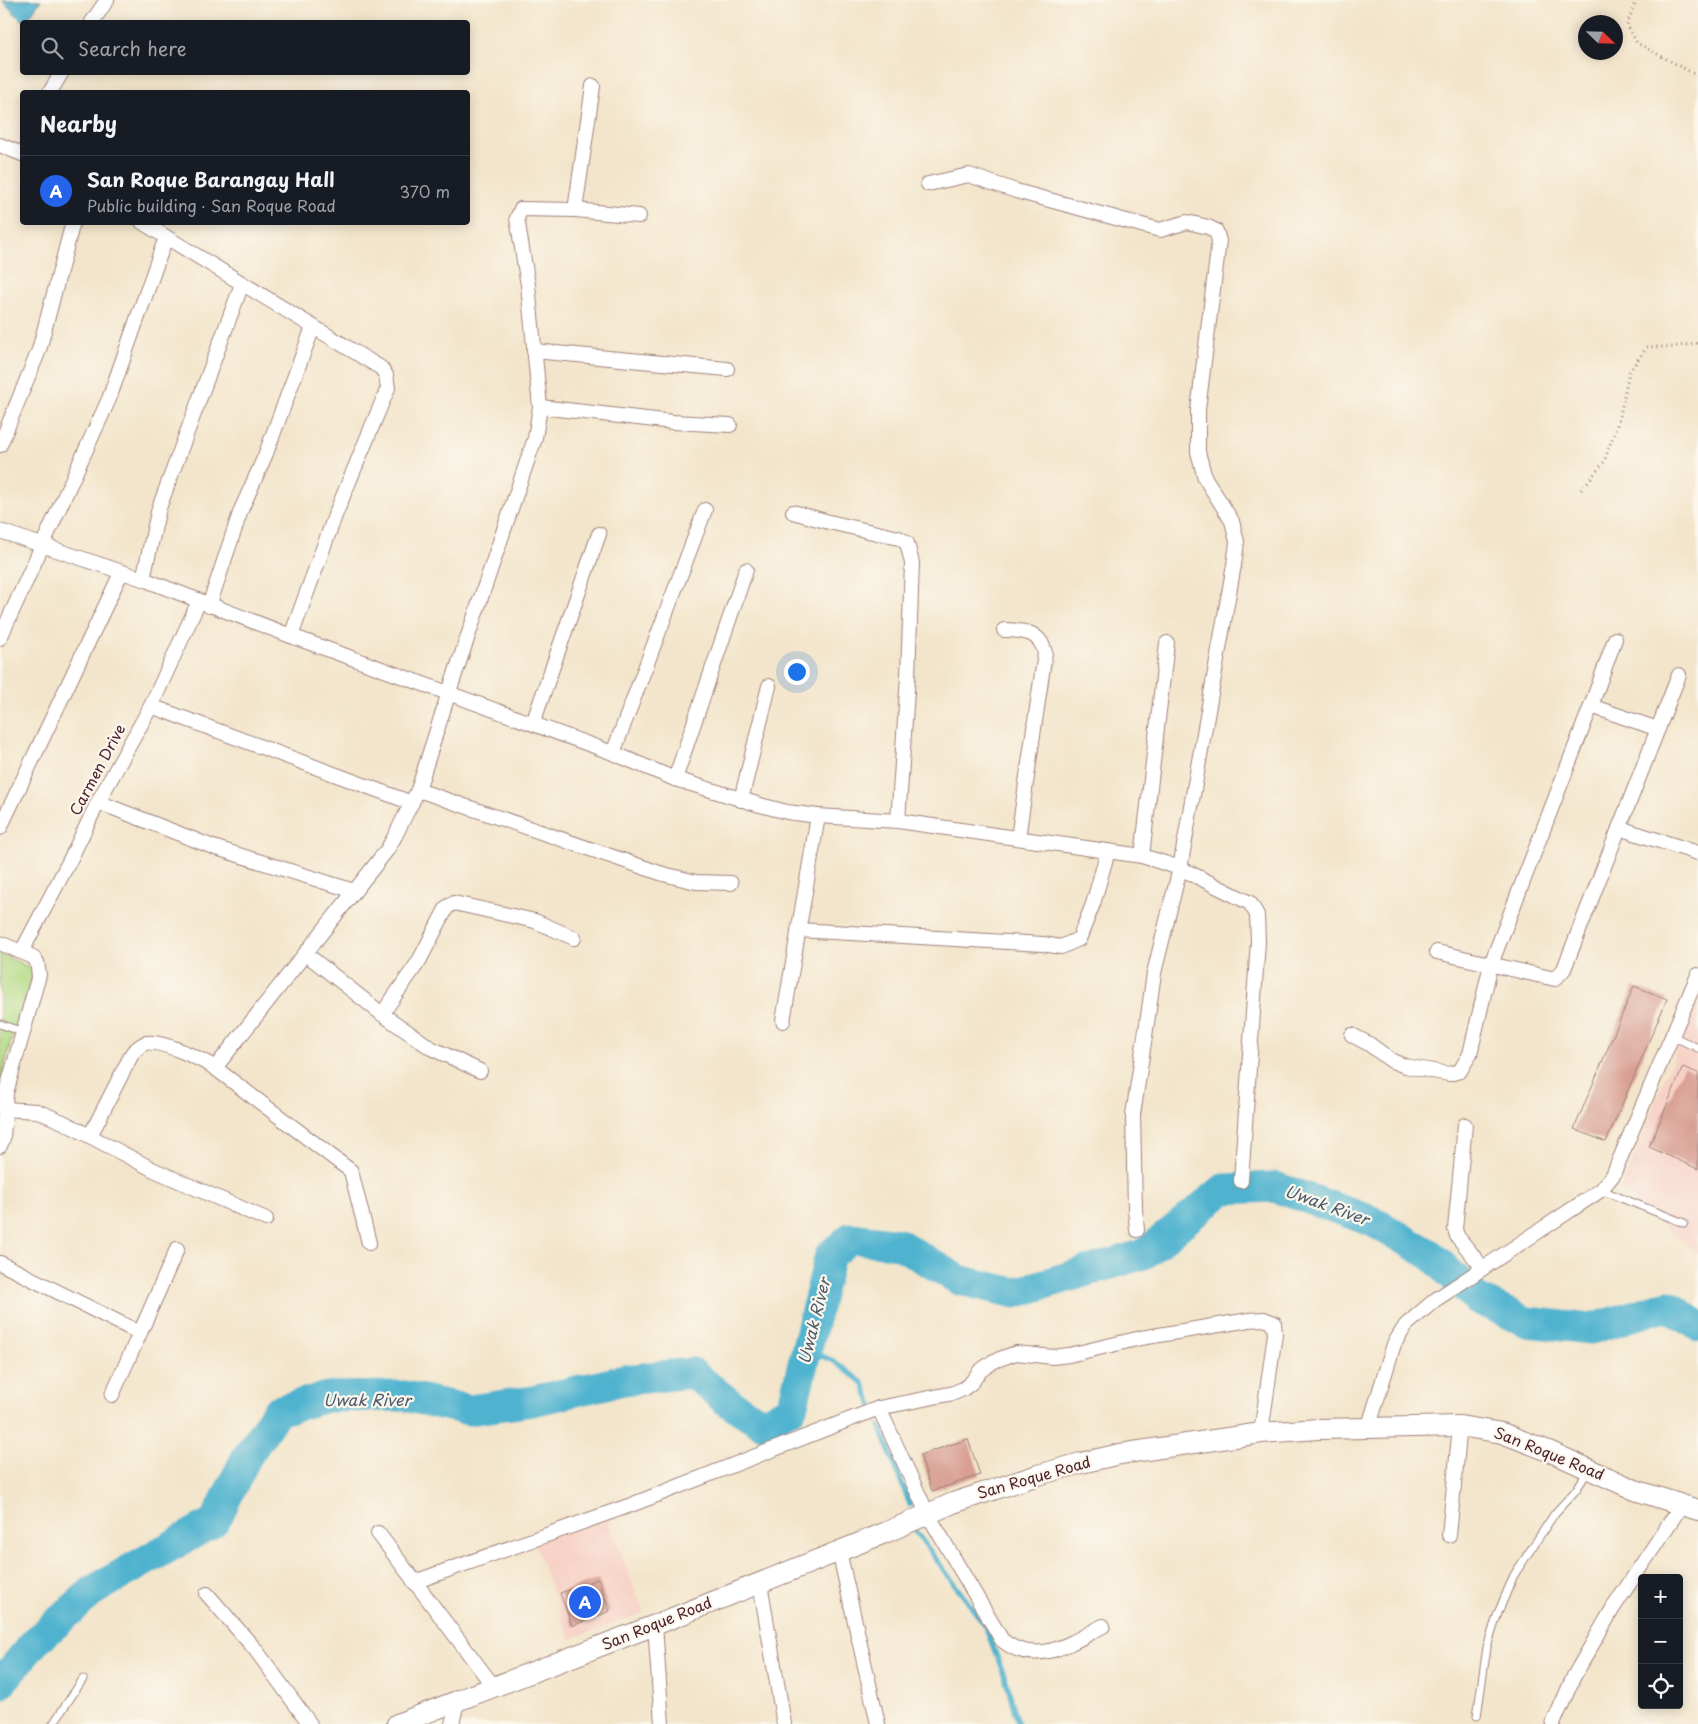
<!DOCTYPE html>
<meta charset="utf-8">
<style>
:root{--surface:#171b24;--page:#20242c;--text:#f1f3f6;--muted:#9ea1a6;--line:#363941;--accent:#2563eb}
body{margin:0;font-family:"Playpen Sans",sans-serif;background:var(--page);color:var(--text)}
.controls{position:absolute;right:15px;bottom:15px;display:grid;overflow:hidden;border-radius:5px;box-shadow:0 2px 12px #0003}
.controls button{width:45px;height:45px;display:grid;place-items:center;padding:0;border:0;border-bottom:1px solid var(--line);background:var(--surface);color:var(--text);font:25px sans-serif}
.compass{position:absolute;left:1578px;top:15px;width:45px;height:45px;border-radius:50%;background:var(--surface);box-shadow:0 2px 12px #0003;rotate:113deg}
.you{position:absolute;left:796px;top:671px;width:18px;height:18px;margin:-12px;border:4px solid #fff;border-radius:50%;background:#1a73e8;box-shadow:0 0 0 8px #1a73e833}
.badge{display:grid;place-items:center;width:32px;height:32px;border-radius:50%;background:var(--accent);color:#fff;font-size:16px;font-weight:700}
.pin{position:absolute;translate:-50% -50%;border:2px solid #fff;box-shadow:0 1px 5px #0006}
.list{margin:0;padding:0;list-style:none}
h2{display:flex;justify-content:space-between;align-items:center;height:65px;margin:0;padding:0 20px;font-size:21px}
h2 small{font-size:16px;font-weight:400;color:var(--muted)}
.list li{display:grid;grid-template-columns:32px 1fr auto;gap:15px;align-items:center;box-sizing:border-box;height:70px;padding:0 20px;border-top:1px solid var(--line)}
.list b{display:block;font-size:19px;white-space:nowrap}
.list p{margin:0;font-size:16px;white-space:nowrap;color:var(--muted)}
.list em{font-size:16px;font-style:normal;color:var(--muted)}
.icon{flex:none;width:28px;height:28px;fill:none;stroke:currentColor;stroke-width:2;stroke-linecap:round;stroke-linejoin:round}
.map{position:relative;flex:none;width:1698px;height:1724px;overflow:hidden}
.search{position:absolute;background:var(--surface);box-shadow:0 2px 12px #0003;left:20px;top:20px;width:450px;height:55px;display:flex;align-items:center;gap:12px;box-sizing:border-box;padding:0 18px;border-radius:5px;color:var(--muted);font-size:19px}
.panel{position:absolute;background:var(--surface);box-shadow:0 2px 12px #0003;left:20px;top:90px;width:450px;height:135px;border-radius:5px}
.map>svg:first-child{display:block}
</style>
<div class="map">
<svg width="1698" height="1724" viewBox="0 0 1698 1724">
<rect width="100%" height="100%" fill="#fbf7ec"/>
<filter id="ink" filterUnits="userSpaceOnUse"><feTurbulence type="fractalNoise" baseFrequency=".02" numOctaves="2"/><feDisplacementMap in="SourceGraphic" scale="10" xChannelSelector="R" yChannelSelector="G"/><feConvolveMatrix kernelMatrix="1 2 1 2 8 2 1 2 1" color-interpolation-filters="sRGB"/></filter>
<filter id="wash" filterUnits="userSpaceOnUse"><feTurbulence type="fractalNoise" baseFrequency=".0096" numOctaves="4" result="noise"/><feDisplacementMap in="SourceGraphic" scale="20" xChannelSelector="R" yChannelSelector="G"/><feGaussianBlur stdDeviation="1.12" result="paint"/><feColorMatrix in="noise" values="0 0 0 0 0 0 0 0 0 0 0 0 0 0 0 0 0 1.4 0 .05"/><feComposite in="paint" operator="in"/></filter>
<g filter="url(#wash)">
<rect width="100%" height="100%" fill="#f3e5cb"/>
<g fill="#f7d1c6">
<path d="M 1697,998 L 1698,998 L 1698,1255 L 1621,1189 Z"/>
<path d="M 607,1519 L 644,1613 L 570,1639 L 534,1543 Z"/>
</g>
<path fill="#b2da84" stroke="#7e7c58" d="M 0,953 L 34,970 L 12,1038 L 0,1083 Z"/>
<path fill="#50b3cf" stroke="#4d697d" d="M 2,0 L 41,0 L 26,22 L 23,22 Z"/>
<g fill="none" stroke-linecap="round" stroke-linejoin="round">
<g stroke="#50b3cf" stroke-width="5">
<path d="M 822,1356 L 834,1361 L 863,1383 L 873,1408"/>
<path d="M 880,1426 L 910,1505"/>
<path d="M 916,1532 L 984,1624 L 1006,1680 L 1018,1724"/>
</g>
<path stroke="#50b3cf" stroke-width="31" d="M 0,1684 L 35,1642 L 94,1590 L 215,1521 L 246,1458 L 277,1411 L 327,1397 L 404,1396 L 469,1410 L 533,1401 L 624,1380 L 692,1373 L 728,1402 L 763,1424 L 792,1408 L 830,1255 L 850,1238 L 899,1244 L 959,1280 L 1015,1293 L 1144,1254 L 1224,1189 L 1275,1187 L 1372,1221 L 1431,1255 L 1477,1299 L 1527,1322 L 1591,1329 L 1668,1305 L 1698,1326"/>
</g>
<g id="blocks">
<g fill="#d89e92">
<path d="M 1634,986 L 1667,999 L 1606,1142 L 1574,1129 Z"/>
<path d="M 1683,1067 L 1698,1073 L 1698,1169 L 1649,1147 Z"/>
<path d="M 968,1439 L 980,1475 L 932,1491 L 920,1455 Z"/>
<path d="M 598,1579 L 610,1611 L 572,1626 L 560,1593 Z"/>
</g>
</g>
</g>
<g filter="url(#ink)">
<use href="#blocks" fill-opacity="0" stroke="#9e827b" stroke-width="1"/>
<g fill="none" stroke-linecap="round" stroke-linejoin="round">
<g stroke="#9e827b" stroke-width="9">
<g id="lane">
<path d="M 0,1024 L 23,1032"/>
<path d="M 1672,1036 L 1698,1048"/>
<path d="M 1601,1190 L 1684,1223"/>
<path d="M 1477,1716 L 1487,1647 L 1498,1613 L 1514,1575 L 1555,1513 L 1576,1490 L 1588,1471"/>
<path d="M 53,1724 L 83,1679"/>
</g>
</g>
<g stroke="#9e827b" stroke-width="16">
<g id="street">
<path d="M 92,22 L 107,0"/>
<path d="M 50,92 L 62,72"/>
<path d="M 0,145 L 22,154"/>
<path d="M 928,184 L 969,175 L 1016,191 L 1160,230 L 1187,222 L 1208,227 L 1216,231 L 1219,241 L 1198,410 L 1198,452 L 1205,478 L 1232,521 L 1237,542 L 1234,565 L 1180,868 L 1154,973 L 1147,1023 L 1133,1115 L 1135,1209 L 1137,1230"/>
<path d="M 575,210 L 639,216"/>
<path d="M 166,237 L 381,368 L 386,375 L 388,388 L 336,513 L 291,636"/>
<path d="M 534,351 L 727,369"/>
<path d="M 540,407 L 673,422 L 730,425"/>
<path d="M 0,445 L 39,350 L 73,222"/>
<path d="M 793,512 L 829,522 L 899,538 L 907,543 L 912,563 L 908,676 L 898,821"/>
<path d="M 0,531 L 143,579 L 291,636 L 613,753 L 675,779 L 760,805 L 787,812 L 818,816 L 898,821 L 1142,856 L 1180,868 L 1250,903 L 1257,915 L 1258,942 L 1241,1181"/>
<path d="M 143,579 L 159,508 L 242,284"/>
<path d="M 209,606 L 241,510 L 265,456 L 313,327"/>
<path d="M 1004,630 C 1024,631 1040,631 1045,653 L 1018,838"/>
<path d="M 0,638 L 109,399 L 166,237 L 142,222"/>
<path d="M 151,706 L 412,803"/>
<path d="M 1591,706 L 1658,729"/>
<path d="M 533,723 L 599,534"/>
<path d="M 613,753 L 705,510"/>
<path d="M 675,779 L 746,570"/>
<path d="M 418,790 L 663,874 L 696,882 L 731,883"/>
<path d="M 741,800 L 769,686"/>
<path d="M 98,802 L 213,847 L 354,891"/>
<path d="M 0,828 L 121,573"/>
<path d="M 1619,828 L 1698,853"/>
<path d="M 1142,856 L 1167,643"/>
<path d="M 798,930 L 1043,944 L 1061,947 L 1079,939 L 1093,904 L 1108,851"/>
<path d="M 0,943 L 33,957 L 37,962 L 39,975 L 6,1093 L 3,1138 L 0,1146"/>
<path d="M 22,951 L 71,858 L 98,802 L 151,706 L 199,601"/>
<path d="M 1437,952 L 1555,979 L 1564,969 L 1679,675"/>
<path d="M 306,954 L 382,1014 L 431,1048 L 480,1071"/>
<path d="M 382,1014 L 419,961 L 447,907 L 454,903 L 535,921 L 574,938"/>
<path d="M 783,1021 L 818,816"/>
<path d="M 1352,1035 L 1369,1044 L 1392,1061 L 1405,1066 L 1449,1074 L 1460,1071 L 1470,1054 L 1491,964 L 1591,706 L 1615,639"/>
<path d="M 215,1068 L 351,1171 L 369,1243"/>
<path d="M 4,1109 L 37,1111 L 63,1122 L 154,1170 L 266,1219"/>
<path d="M 1465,1125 L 1455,1229 L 1457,1236 L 1483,1268"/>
<path d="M 90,1136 L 133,1052 C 137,1049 141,1044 146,1043 C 162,1040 201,1059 215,1068 L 387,850 L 395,836 L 418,790 L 449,692 L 535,438 L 540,407 L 528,285 L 517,218 L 521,209 L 575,210 L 593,86"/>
<path d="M 0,1263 L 140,1333 L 177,1249"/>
<path d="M 112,1395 L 140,1333"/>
<path d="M 879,1408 L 927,1513 L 1002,1640 C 1036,1668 1071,1643 1103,1626"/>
<path d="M 1368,1429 L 1394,1344 L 1406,1325 L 1435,1300 L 1601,1190 L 1613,1175 L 1698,975"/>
<path d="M 378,1533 L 494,1687"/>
<path d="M 1449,1535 L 1460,1426"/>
<path d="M 839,1551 L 878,1724"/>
<path d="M 414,1582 L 631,1505 L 879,1408 L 954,1393 L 963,1389 L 971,1383 L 980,1371 L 994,1361 L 1016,1353 L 1053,1357 L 1069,1355 L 1141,1338 L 1249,1320 L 1264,1319 L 1274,1323 L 1275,1334 L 1261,1433"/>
<path d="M 760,1583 L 784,1724"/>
<path d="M 207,1594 L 255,1649 L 310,1724"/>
<path d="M 655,1625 L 662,1724"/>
<path d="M 452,1724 L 457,1702"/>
<path d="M 1553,1724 L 1574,1676 L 1613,1608 L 1681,1506"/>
</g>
</g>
<g stroke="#9e827b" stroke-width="22">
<path id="secondary" d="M 397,1724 L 655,1625 L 887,1532 L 953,1503 L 1038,1475 L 1081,1463 L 1120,1454 L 1261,1433 L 1319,1429 L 1460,1426 L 1502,1433 L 1551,1452 L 1635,1490 L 1698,1510"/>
</g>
<g stroke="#9e827b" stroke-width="3" stroke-dasharray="1 4" stroke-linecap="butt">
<path d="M 1636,0 L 1627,25 L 1637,43 L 1698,76"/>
<path d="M 1581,490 L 1604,462 L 1620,416 L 1629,372 L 1647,347 L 1672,347 L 1698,343"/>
</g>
<use href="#lane" stroke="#fff" stroke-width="7"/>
<use href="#street" stroke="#fff" stroke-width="14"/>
<use href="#secondary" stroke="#fff" stroke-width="20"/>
</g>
</g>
<g text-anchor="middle" stroke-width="4.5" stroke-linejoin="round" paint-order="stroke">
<g font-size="15" fill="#4a1f2b" stroke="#fbf7ec">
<text transform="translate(98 770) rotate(-62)" y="5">Carmen Drive</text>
<text transform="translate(1549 1454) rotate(22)" y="5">San Roque Road</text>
<text transform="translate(1034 1478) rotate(-16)" y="5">San Roque Road</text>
<text transform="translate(657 1624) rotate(-22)" y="5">San Roque Road</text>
</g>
<g font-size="16" font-style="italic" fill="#4c5a6d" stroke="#fbf7ec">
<text transform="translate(1327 1205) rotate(20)" y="6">Uwak River</text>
<text transform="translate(814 1321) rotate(-76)" y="6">Uwak River</text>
<text x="367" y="1406">Uwak River</text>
</g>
</g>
</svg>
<div class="controls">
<button>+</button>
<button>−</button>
<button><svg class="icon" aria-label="locate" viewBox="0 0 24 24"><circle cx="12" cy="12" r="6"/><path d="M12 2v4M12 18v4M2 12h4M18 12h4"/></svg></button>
</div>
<svg class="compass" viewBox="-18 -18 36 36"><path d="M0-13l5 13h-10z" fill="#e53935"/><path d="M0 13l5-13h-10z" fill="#9ea1a6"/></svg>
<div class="you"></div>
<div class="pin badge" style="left:585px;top:1602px">A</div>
<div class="search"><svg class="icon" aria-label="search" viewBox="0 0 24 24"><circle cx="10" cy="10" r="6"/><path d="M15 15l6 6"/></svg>Search here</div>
<section class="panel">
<h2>Nearby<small></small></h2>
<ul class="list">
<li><span class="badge">A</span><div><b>San Roque Barangay Hall</b><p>Public building · San Roque Road</p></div><em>370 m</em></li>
</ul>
</section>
</div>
